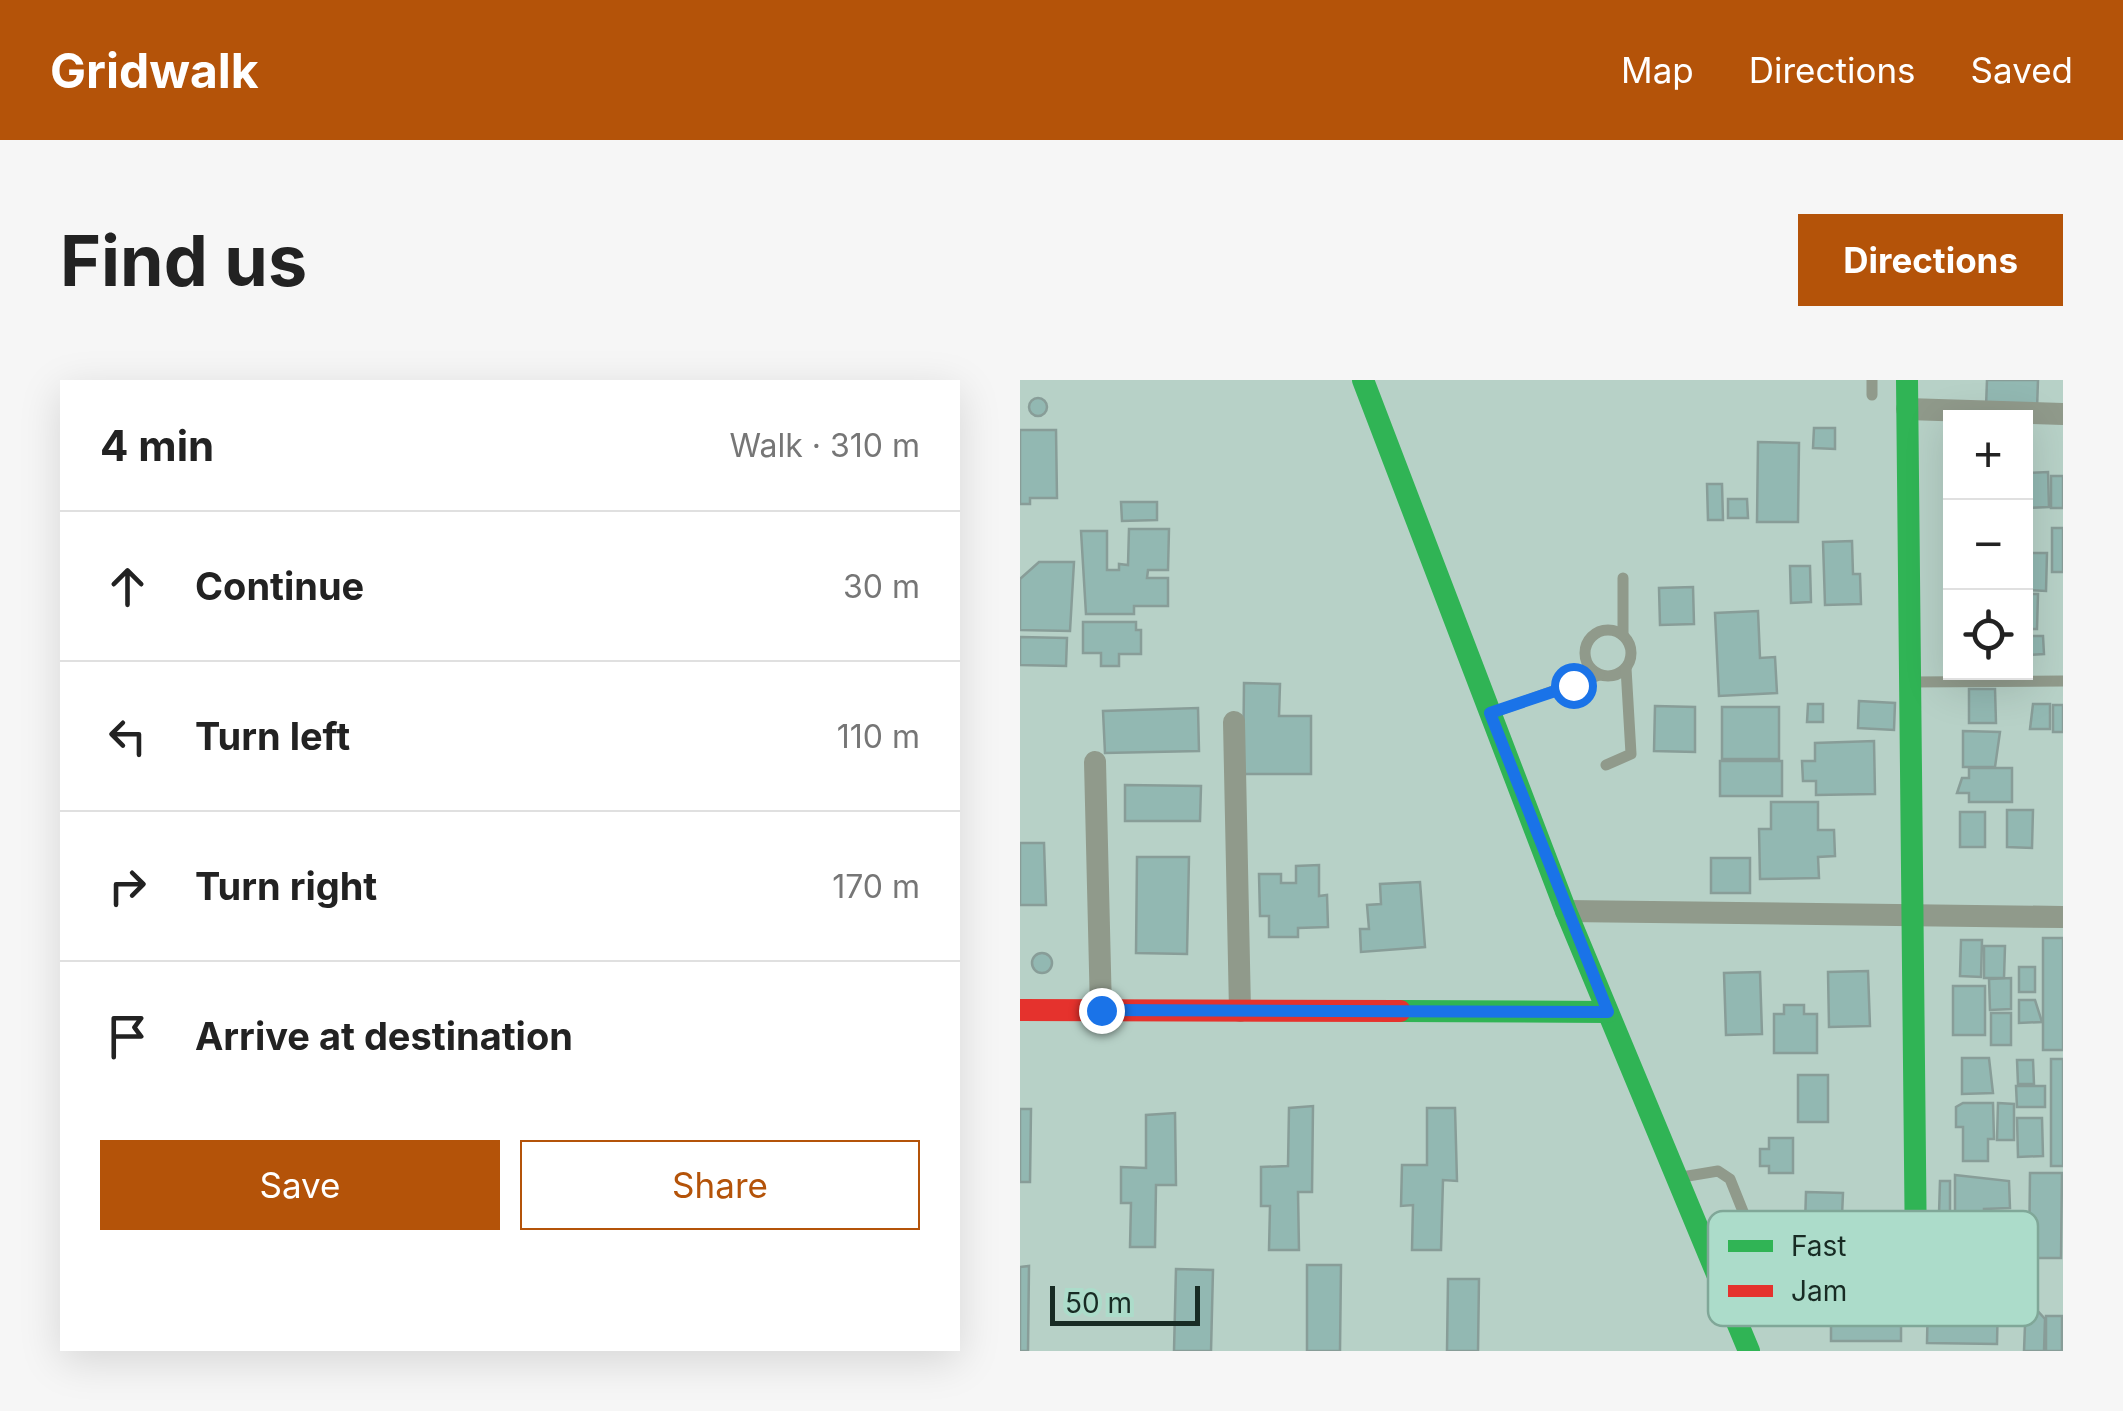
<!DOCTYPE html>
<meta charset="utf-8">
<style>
:root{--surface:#fff;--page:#f6f6f6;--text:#222;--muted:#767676;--line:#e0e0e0;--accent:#b45309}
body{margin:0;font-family:Inter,sans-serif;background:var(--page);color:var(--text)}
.controls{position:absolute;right:30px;top:30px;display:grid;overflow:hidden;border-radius:0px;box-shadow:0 10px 40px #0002}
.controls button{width:90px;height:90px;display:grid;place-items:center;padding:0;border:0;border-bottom:2px solid var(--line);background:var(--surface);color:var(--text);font:50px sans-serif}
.scale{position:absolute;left:30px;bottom:25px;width:150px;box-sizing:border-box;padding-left:10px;border:5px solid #182b24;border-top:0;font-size:28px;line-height:35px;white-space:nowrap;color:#182b24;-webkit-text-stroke:8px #acdcca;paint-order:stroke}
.stop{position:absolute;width:30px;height:30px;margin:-22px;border:8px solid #1a73e8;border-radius:50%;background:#fff}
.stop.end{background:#1a73e8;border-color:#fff;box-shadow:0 2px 10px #0008}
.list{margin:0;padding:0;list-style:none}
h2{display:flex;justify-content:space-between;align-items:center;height:130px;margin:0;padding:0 40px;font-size:42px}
h2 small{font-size:32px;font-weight:400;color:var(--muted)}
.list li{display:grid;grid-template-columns:65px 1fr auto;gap:30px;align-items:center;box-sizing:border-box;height:150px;padding:0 40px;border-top:2px solid var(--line)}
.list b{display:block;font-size:38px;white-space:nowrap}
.list em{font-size:32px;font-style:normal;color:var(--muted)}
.actions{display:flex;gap:20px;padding:30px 40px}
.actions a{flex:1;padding:22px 0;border:2px solid var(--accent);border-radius:0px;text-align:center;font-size:35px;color:var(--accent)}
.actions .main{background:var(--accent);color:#fff}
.icon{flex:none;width:55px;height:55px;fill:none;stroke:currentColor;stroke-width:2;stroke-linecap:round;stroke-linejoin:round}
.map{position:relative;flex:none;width:1043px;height:971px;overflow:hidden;border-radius:0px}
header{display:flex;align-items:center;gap:60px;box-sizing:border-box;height:140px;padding:0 50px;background:var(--accent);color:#fff}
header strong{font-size:48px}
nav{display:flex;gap:55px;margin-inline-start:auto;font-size:35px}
.intro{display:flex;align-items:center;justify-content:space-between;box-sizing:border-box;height:240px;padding:0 60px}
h1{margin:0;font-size:70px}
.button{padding:25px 45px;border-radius:0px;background:var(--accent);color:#fff;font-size:35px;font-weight:700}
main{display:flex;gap:60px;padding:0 60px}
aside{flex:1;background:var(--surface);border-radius:0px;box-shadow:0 10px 40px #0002}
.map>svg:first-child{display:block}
</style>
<header>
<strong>Gridwalk</strong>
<nav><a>Map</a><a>Directions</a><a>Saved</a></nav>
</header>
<div class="intro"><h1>Find us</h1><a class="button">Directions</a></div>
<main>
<aside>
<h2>4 min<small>Walk · 310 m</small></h2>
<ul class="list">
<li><svg class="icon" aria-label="ahead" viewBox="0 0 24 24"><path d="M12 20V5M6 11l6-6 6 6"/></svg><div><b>Continue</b></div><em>30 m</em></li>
<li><svg class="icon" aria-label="left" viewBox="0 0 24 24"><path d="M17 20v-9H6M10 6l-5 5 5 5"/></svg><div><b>Turn left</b></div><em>110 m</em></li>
<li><svg class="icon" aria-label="right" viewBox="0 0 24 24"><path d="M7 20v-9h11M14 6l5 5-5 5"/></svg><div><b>Turn right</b></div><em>170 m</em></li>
<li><svg class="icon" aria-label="arrive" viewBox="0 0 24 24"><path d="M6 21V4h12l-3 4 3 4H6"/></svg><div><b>Arrive at destination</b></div></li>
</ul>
<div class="actions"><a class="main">Save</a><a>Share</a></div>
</aside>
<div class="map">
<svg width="1043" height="971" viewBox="0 0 1043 971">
<rect width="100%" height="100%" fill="#b7d1c7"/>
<g fill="#92b8b2" stroke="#889d98" stroke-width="2.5">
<path d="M 967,0 L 1018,0 L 1017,29 L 966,27 Z"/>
<circle cx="18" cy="27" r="9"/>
<path d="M 794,48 L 815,48 L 815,69 L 793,68 Z"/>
<path d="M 0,50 L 36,50 L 37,118 L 10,118 L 10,124 L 0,124 Z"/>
<path d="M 738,62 L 779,63 L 778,142 L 737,142 Z"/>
<path d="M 1028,92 L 1029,127 L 1006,128 L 1006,93 Z"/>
<rect x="1031" y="96" width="12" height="32"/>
<path d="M 687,104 L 702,104 L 703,140 L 688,140 Z"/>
<path d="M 708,119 L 727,119 L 728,138 L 708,138 Z"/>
<path d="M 101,122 L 137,122 L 137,140 L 102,141 Z"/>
<rect x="1032" y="148" width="11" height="44"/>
<path d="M 109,149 L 149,149 L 148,190 L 128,190 L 127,198 L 148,198 L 148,226 L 114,226 L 114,234 L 66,234 L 61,151 L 87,151 L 87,190 L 99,190 L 99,184 L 108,185 Z"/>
<path d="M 832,161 L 833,194 L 840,194 L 841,224 L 805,225 L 803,162 Z"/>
<path d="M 1006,173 L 1027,173 L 1026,211 L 1006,210 Z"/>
<path d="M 19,182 L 54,182 L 50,251 L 0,250 L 0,199 Z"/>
<path d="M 770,186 L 790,186 L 791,222 L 771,223 Z"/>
<path d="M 673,207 L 674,244 L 640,245 L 639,208 Z"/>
<path d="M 1006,214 L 1018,214 L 1017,249 L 1006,249 Z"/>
<path d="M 738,231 L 740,278 L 755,277 L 757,313 L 699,316 L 695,233 Z"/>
<path d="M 63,242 L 116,242 L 116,250 L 121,250 L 121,274 L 99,274 L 99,286 L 81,286 L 81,273 L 63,273 Z"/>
<path d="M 1009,256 L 1023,256 L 1024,274 L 1010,275 Z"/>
<path d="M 0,257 L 47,258 L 46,286 L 0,285 Z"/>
<path d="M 224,303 L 260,304 L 259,336 L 291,336 L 291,394 L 223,394 Z"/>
<path d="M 949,309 L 975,309 L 976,343 L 949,343 Z"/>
<path d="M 839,321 L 875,323 L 874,350 L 838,348 Z"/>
<path d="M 788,324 L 803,324 L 803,342 L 787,342 Z"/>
<path d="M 1013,324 L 1030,324 L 1030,349 L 1010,349 Z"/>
<rect x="1033" y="325" width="10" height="27"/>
<path d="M 635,326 L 675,327 L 675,372 L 634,371 Z"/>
<rect x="702" y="327" width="57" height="52"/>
<path d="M 178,328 L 179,371 L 85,373 L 83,331 Z"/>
<path d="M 943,351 L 980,352 L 975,387 L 943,387 Z"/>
<path d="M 854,361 L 855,414 L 796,415 L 796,401 L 783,401 L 782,381 L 795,381 L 795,363 Z"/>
<rect x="700" y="381" width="62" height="35"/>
<path d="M 949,388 L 992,388 L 992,422 L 949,422 L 949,413 L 937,413 L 942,398 L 949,398 Z"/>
<path d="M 105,405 L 181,406 L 180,441 L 105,441 Z"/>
<path d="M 751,422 L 798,422 L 798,450 L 814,450 L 815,476 L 798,477 L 799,498 L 740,499 L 739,449 L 751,449 Z"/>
<path d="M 987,430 L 1013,430 L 1012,468 L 987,467 Z"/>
<rect x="940" y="432" width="25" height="35"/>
<path d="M 0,463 L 24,463 L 26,525 L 0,525 Z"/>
<path d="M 117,477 L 169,477 L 167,574 L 116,573 Z"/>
<rect x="691" y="478" width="39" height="35"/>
<path d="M 299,485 L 299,516 L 307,515 L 308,547 L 278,548 L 278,557 L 249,557 L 249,536 L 240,536 L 239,494 L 261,494 L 261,503 L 276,503 L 276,486 Z"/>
<path d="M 400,502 L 405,567 L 341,572 L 340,549 L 349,549 L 347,525 L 361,524 L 360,504 Z"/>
<rect x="1023" y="558" width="20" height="112"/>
<path d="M 941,560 L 962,560 L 961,597 L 940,596 Z"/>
<path d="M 964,566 L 985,566 L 984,598 L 964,598 Z"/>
<circle cx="22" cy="583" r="10"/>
<rect x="999" y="587" width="16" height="25"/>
<path d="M 848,591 L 850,646 L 809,647 L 808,592 Z"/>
<path d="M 740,592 L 742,654 L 706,655 L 704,593 Z"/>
<path d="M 991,598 L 991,629 L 970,630 L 969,599 Z"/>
<rect x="933" y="606" width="32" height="49"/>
<path d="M 999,620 L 1015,620 L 1022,642 L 999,643 Z"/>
<path d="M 764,625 L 784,625 L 784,634 L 797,634 L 797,673 L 754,673 L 754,634 L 764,634 Z"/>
<rect x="971" y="633" width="20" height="32"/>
<path d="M 942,678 L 969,678 L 973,713 L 942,714 Z"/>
<rect x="1031" y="679" width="12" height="107"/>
<path d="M 997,680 L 1013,680 L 1014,704 L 998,704 Z"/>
<rect x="778" y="695" width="30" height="47"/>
<path d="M 996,706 L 1025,706 L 1025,727 L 997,727 Z"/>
<path d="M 943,723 L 973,723 L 974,759 L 968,759 L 968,781 L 943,781 L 943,747 L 936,747 L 936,727 Z"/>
<path d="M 978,723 L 994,724 L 994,760 L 977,760 Z"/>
<path d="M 293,726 L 292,812 L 278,812 L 279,870 L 249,870 L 250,826 L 241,826 L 241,787 L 268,786 L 269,728 Z"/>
<path d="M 407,728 L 435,728 L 437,801 L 423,800 L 421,870 L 392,870 L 393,825 L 381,826 L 382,785 L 407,785 Z"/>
<path d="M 0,729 L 11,729 L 10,802 L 0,802 Z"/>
<path d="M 155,733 L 156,805 L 136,805 L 135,867 L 110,867 L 111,823 L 101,823 L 101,787 L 126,788 L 126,735 Z"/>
<path d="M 997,738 L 1022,738 L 1023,776 L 998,777 Z"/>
<path d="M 749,758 L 773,758 L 773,793 L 749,793 L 749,786 L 740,786 L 740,769 L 749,769 Z"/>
<path d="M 1010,793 L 1042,793 L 1041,878 L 1009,878 Z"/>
<path d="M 935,795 L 989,801 L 990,828 L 964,829 L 964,840 L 987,840 L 987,862 L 935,866 Z"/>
<path d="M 920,801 L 930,801 L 930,834 L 919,834 Z"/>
<path d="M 786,812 L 823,813 L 819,904 L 783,903 L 784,872 L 771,871 L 772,844 L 785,845 Z"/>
<path d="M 287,885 L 321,885 L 320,971 L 287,971 Z"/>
<path d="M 9,886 L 8,971 L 0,971 L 0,887 Z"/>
<path d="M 156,889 L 193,890 L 191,971 L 154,971 Z"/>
<path d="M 428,899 L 459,899 L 458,971 L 427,971 Z"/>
<path d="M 908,915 L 978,917 L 977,964 L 907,963 Z"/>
<rect x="811" y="917" width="70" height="44"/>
<path d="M 991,928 L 1015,928 L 1025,939 L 1024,971 L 1004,971 L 1005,945 L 991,945 Z"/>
<rect x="1026" y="936" width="16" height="35"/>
</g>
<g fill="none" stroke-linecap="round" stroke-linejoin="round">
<g stroke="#909a8b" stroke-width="11">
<path d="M 852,0 L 852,15"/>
<circle cx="588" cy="273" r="23"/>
<path d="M 603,255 L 603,198"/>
<path d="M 892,302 L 1043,301"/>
<path d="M 474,332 L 579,295"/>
<path d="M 586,385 L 611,374 L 606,288"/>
<path d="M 662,797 L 698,791 L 710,799 L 740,874 L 738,886 L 705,904"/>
</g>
<g stroke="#909a8b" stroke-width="22">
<path d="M 887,29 L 1043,34"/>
<path d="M 214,342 L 220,631"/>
<path d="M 75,382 L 81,631"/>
<path d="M 546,531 L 1043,537"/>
</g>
<g stroke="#30b455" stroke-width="22">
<path d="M 343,0 L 546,531 L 729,971"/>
<path d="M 887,0 L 896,879"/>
<path d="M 380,631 L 587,632"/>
</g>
<path stroke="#e5322d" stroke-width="22" d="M 0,630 L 380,631"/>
</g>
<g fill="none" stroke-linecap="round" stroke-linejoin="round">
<path stroke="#1a73e8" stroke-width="12" d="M 81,630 L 588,632 L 470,333 L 553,305"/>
</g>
<rect x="688" y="831" width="330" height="115" rx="15" fill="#acdcca" stroke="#80a798" stroke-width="2.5"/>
<rect x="708" y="860" width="45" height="12" fill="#30b455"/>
<rect x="708" y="905" width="45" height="12" fill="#e5322d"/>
<g font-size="28" fill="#182b24">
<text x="771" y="876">Fast</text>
<text x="771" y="921">Jam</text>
</g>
</svg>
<div class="controls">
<button>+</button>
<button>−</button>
<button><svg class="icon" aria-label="locate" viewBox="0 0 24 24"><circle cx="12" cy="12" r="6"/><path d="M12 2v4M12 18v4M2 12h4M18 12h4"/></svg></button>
</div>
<div class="scale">50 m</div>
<div class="stop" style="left:553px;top:305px"></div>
<div class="stop end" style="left:81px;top:630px"></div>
</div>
</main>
